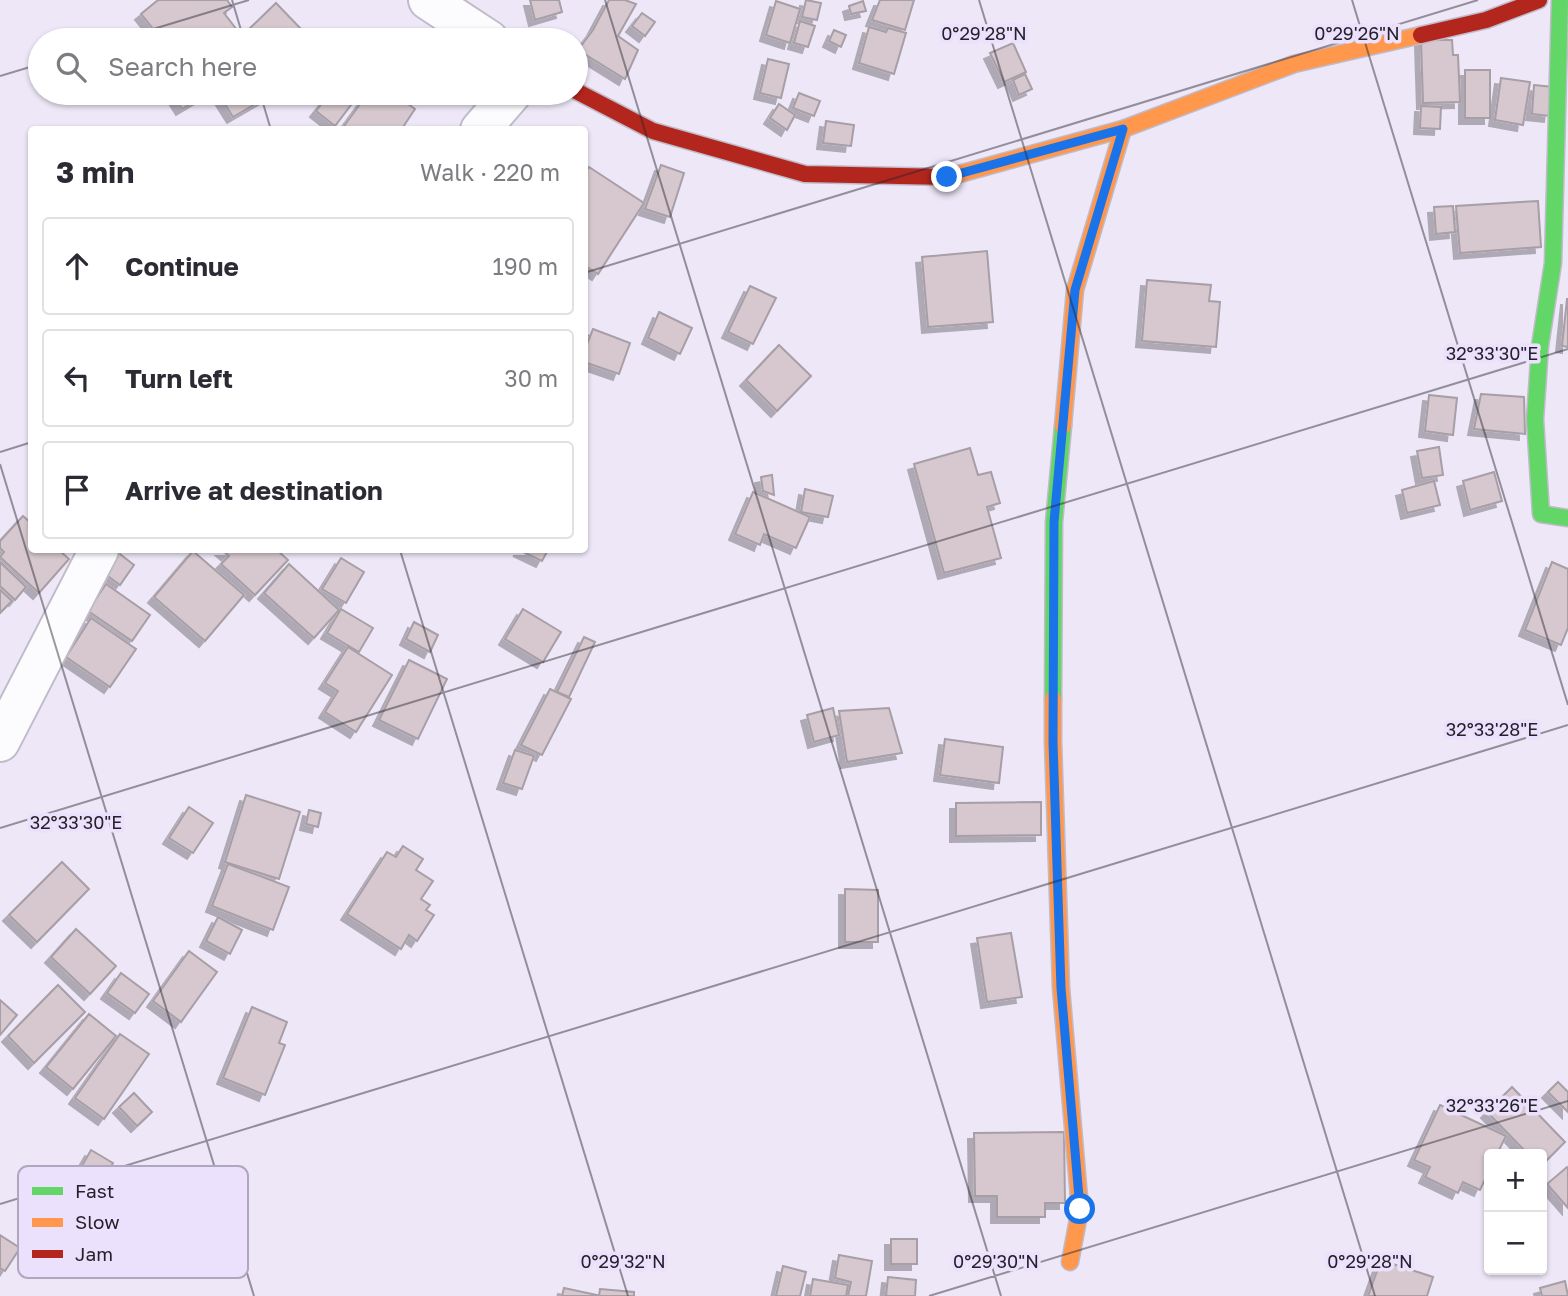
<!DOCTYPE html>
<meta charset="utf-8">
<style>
:root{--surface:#fff;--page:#f2f2f3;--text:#2b2b33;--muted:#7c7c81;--line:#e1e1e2}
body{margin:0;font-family:"Golos Text",sans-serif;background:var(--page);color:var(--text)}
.controls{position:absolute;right:21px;bottom:21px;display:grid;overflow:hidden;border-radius:7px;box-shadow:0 2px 5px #0004}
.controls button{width:63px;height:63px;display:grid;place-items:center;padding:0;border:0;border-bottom:2px solid var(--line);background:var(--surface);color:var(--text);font:35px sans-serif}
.stop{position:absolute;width:21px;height:21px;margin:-16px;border:5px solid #1a73e8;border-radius:50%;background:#fff}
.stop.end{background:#1a73e8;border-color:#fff;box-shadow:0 2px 7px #0008}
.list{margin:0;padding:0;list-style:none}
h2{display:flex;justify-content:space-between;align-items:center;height:91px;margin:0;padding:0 28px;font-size:30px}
h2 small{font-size:23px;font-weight:400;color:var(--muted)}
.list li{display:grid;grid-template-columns:46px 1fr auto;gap:21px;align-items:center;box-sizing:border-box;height:98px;margin:0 14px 14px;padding:0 14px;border:2px solid var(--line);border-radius:7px}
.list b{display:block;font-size:26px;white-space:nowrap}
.list em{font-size:23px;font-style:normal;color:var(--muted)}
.icon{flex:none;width:38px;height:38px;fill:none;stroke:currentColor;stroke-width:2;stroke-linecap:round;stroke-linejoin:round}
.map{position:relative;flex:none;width:1568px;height:1296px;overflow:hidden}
.search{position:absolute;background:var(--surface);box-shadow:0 2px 5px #0004;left:28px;top:28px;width:560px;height:77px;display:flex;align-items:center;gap:18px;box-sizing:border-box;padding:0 24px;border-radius:38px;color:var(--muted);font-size:26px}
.panel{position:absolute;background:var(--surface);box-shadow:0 2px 5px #0004;left:28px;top:126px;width:560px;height:427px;border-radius:7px}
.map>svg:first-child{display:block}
</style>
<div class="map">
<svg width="1568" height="1296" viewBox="0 0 1568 1296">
<defs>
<filter id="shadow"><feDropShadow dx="-6" dy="6" stdDeviation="0" flood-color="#0004"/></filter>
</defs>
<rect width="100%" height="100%" fill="#ede7f7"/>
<g fill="#d6c8ce" stroke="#a79ea6" stroke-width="2" filter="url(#shadow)">
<path d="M 158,0 L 227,0 L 232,7 L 224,13 L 237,30 L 225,40 L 162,40 L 141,14 Z"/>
<path d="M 530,0 L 559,0 L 562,12 L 535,20 Z"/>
<path d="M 609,0 L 625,0 L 636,4 L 618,36 L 638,50 L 625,79 L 578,50 L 593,30 Z"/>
<path d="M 806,0 L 821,3 L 817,20 L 802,17 Z"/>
<path d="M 880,0 L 914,0 L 905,30 L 872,20 Z"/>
<path d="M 776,1 L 800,9 L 790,43 L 766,35 Z"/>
<path d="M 863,1 L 866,11 L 851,14 L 849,6 Z"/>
<path d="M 276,3 L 301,29 L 289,40 L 254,40 L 246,32 Z"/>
<path d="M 642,13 L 655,22 L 645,36 L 632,26 Z"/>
<path d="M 800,21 L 815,26 L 808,47 L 794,43 Z"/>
<path d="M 869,27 L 886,32 L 888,28 L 906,33 L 894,74 L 859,63 Z"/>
<path d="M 834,30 L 846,35 L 841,47 L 829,41 Z"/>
<path d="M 1421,40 L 1452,40 L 1453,55 L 1458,55 L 1460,102 L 1423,103 Z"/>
<path d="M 1013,43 L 1026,72 L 1004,82 L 990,53 Z"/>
<path d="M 768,59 L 789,64 L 781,98 L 760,93 Z"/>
<rect x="1465" y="70" width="25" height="48"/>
<path d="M 1025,74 L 1032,89 L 1019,95 L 1013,80 Z"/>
<path d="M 1501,78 L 1530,82 L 1523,125 L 1495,120 Z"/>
<path d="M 1534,85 L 1553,87 L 1550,116 L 1532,114 Z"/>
<path d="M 172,93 L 209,93 L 182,109 Z"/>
<path d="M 218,93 L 268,93 L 269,96 L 233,117 Z"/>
<path d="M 330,93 L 360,93 L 335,126 L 316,111 Z"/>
<path d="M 368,93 L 393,93 L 415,109 L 401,130 L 344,130 L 342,129 Z"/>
<path d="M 799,93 L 820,101 L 814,116 L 793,108 Z"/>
<path d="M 779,104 L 795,115 L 787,130 L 770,118 Z"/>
<path d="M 1421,106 L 1441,107 L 1440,129 L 1420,128 Z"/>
<path d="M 826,121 L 854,125 L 851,146 L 823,143 Z"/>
<path d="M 661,165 L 684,173 L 670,217 L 645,209 Z"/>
<path d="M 589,167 L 644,203 L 598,274 L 584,265 L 584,174 Z"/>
<path d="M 1538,201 L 1541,247 L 1460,253 L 1456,206 Z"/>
<path d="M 1453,206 L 1455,232 L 1436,234 L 1434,207 Z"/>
<path d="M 987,251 L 993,322 L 928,327 L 922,257 Z"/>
<path d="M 1147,280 L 1211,285 L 1209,301 L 1220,302 L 1216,347 L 1142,341 Z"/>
<path d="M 750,286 L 776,298 L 753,344 L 728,332 Z"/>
<path d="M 1567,299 L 1568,299 L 1568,347 L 1562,346 Z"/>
<path d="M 659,312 L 692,328 L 680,354 L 648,338 Z"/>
<path d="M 593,329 L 630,343 L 619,374 L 584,362 L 584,352 Z"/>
<path d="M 779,345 L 811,376 L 777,411 L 746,380 Z"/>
<path d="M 1481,394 L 1524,397 L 1525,434 L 1474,429 Z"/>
<path d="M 1429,395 L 1457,398 L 1453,435 L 1425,431 Z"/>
<path d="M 1439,447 L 1443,475 L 1422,478 L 1417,451 Z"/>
<path d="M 970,448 L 978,475 L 991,472 L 1000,503 L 987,507 L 1001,558 L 944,573 L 914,464 Z"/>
<path d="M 1494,472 L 1502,501 L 1470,510 L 1463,481 Z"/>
<path d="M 772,475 L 774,495 L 763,491 L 761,477 Z"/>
<path d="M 1434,481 L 1440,505 L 1407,513 L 1402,490 Z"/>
<path d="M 805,489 L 833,496 L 828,517 L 801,512 Z"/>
<path d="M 753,492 L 810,517 L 796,548 L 764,534 L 760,545 L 735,534 Z"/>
<path d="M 23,516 L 32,524 L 32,550 L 59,550 L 69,559 L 39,593 L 0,557 L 4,552 L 0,548 L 0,541 Z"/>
<path d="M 222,550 L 277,550 L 288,560 L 255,595 L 221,564 L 229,556 Z"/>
<path d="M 519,550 L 548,550 L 542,561 Z"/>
<path d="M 116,551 L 134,565 L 120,585 L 101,571 Z"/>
<path d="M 193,551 L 244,595 L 205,641 L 154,597 Z"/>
<path d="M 341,558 L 364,572 L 346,603 L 322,589 Z"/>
<path d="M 0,562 L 26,587 L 15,600 L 0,586 Z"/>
<path d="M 1552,562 L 1568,569 L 1568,628 L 1561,645 L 1525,630 Z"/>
<path d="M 289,564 L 339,610 L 314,638 L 264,593 Z"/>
<path d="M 106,584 L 150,615 L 132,641 L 88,611 Z"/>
<path d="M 0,590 L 12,601 L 0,613 Z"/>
<path d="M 341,609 L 373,628 L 359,652 L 327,633 Z"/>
<path d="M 523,609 L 561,632 L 543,662 L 505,639 Z"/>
<path d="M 91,618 L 136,649 L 110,687 L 66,657 Z"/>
<path d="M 414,622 L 438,635 L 430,652 L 406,639 Z"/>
<path d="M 584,637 L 595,642 L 569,697 L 557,692 Z"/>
<path d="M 348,647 L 392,675 L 356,732 L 325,712 L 338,691 L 325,683 Z"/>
<path d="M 409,660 L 447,679 L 418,739 L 379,720 Z"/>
<path d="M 550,689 L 571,699 L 542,755 L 521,745 Z"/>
<path d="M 833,708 L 839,735 L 814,742 L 807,715 Z"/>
<path d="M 889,708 L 902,753 L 847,762 L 839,711 Z"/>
<path d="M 945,739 L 1003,747 L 999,783 L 940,775 Z"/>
<path d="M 515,750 L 534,756 L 522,789 L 503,783 Z"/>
<path d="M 246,795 L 300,812 L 279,879 L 225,862 Z"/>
<path d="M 1041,802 L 1041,835 L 956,836 L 956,803 Z"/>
<path d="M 189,807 L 213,823 L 193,853 L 169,838 Z"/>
<path d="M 309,810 L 321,813 L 318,827 L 306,824 Z"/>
<path d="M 403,846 L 423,859 L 416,870 L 433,881 L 421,899 L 430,905 L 426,910 L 434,915 L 417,941 L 409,935 L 401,949 L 347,914 L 387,852 L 396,857 Z"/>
<path d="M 62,862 L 89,889 L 37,942 L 9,915 Z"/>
<path d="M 228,864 L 289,887 L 273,930 L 212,906 Z"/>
<path d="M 845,889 L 878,890 L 878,942 L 845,942 Z"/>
<path d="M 218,917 L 242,930 L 230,954 L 206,941 Z"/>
<path d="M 76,929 L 116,966 L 90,994 L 51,957 Z"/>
<path d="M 1011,933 L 1022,997 L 987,1002 L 977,938 Z"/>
<path d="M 189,951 L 217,972 L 181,1022 L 153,1001 Z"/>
<path d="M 121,973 L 149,994 L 135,1013 L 107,993 Z"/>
<path d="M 58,985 L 85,1012 L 34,1063 L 8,1036 Z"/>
<path d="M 0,1000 L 17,1015 L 0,1035 Z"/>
<path d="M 252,1007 L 287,1022 L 279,1043 L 285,1045 L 265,1095 L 223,1078 Z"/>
<path d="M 89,1014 L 116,1036 L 73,1089 L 46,1067 Z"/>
<path d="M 120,1034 L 149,1054 L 104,1119 L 75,1098 Z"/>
<path d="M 1558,1082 L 1568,1092 L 1568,1112 L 1548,1092 Z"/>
<path d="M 1512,1087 L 1565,1142 L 1542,1165 L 1542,1154 L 1528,1154 L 1487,1112 Z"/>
<path d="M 134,1093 L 152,1112 L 137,1126 L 119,1107 Z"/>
<path d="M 1440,1105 L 1506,1136 L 1497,1154 L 1489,1154 L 1489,1171 L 1480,1190 L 1463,1182 L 1458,1193 L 1425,1177 L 1430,1167 L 1414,1160 Z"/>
<path d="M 1064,1132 L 1065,1203 L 1045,1203 L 1045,1217 L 997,1217 L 997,1196 L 975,1196 L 974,1133 Z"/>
<path d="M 91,1150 L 113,1163 L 73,1234 L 50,1221 Z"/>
<path d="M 1567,1167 L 1568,1168 L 1568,1208 L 1547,1184 Z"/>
<path d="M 0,1235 L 20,1248 L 5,1271 L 0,1268 Z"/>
<rect x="891" y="1239" width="26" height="25"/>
<path d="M 839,1255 L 872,1261 L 866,1296 L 848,1296 L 851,1282 L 835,1278 Z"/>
<path d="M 1381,1260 L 1433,1277 L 1427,1296 L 1368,1296 Z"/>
<path d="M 783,1266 L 806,1272 L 800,1296 L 776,1296 Z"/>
<path d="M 888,1277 L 916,1280 L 915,1296 L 886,1296 Z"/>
<path d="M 813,1279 L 848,1285 L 846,1296 L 810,1296 Z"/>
<path d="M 1565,1281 L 1568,1296 L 1542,1296 L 1540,1288 Z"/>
<path d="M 564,1288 L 597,1295 L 597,1296 L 562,1296 Z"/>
<path d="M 600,1289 L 634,1292 L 634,1296 L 599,1296 Z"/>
</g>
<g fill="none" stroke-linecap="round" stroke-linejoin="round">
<g stroke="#c0bbc8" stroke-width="42">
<g id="street">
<path d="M 428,0 L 489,40"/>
<path d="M 480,130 L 512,93"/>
<path d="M 0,742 L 99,550"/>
</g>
</g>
<g stroke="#c0bbc8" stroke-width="19">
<g id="fast">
<path d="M 1560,0 L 1553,263 L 1540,346 L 1535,419 L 1541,514 L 1568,518"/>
<path d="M 1053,699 L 1054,522 L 1063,426"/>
</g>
</g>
<g stroke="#c0bbc8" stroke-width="19">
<g id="slow">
<path d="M 952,176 L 1123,129 L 1294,64 L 1421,35"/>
<path d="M 1063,426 L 1075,290 L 1123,129"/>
<path d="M 1053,699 L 1053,742 L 1061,988 L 1080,1209 L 1070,1262"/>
</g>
</g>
<g stroke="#c0bbc8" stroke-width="19">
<g id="jam">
<path d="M 1421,35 L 1486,20 L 1539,0"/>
<path d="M 576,91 L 653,131 L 805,174 L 947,177 L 952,176"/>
</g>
</g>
<use href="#street" stroke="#fcfbfe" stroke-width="38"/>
<use href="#fast" stroke="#63d668" stroke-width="16"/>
<use href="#slow" stroke="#ff974d" stroke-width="16"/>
<use href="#jam" stroke="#b3261e" stroke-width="16"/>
</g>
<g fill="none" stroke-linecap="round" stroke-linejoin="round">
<path stroke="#1a73e8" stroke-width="9" d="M 947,177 L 1123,129 L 1075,290 L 1054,522 L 1053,742 L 1061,988 L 1080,1209"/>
</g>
<path fill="none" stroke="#25212b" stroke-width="2" stroke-opacity="0.45" d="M 232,0 L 244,40M 605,0 L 1001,1296M 979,0 L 1375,1296M 1352,0 L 1568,705M 117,40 L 249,0M 0,76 L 40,64M 260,93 L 271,130M 584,273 L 1478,0M 0,452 L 32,442M 0,464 L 254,1296M 400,550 L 628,1296M 0,828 L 1568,349M 0,1204 L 1568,725M 929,1296 L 1568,1101"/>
<rect x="18" y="1166" width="230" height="112" rx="10" fill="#ebe1fd" stroke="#b0a7be" stroke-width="2"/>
<rect x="32" y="1187" width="31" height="8" fill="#63d668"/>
<rect x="32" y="1218" width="31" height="9" fill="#ff974d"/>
<rect x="32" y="1250" width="31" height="8" fill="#b3261e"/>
<g font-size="19" fill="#25212b">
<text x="75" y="1198">Fast</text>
<text x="75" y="1229">Slow</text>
<text x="75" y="1261">Jam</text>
</g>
<g font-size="18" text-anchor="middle" fill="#25212b" stroke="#ebe1fd" stroke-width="7" stroke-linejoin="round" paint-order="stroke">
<text x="984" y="40">0°29'28"N</text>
<text x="1357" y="40">0°29'26"N</text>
<text x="1492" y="360">32°33'30"E</text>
<text x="1492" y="736">32°33'28"E</text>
<text x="76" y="829">32°33'30"E</text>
<text x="1492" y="1112">32°33'26"E</text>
<text x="623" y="1268">0°29'32"N</text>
<text x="996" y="1268">0°29'30"N</text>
<text x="1370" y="1268">0°29'28"N</text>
</g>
</svg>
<div class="controls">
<button>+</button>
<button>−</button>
</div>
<div class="stop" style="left:1080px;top:1209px"></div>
<div class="stop end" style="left:947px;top:177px"></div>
<div class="search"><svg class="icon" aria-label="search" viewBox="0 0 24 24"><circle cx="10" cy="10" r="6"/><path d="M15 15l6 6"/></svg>Search here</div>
<section class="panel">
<h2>3 min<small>Walk · 220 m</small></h2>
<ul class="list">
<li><svg class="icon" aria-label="ahead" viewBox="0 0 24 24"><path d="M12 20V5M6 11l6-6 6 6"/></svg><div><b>Continue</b></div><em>190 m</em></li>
<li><svg class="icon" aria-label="left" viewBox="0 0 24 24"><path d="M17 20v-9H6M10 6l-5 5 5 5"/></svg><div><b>Turn left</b></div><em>30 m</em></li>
<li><svg class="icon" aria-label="arrive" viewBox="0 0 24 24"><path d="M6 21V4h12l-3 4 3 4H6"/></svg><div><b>Arrive at destination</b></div></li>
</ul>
</section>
</div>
